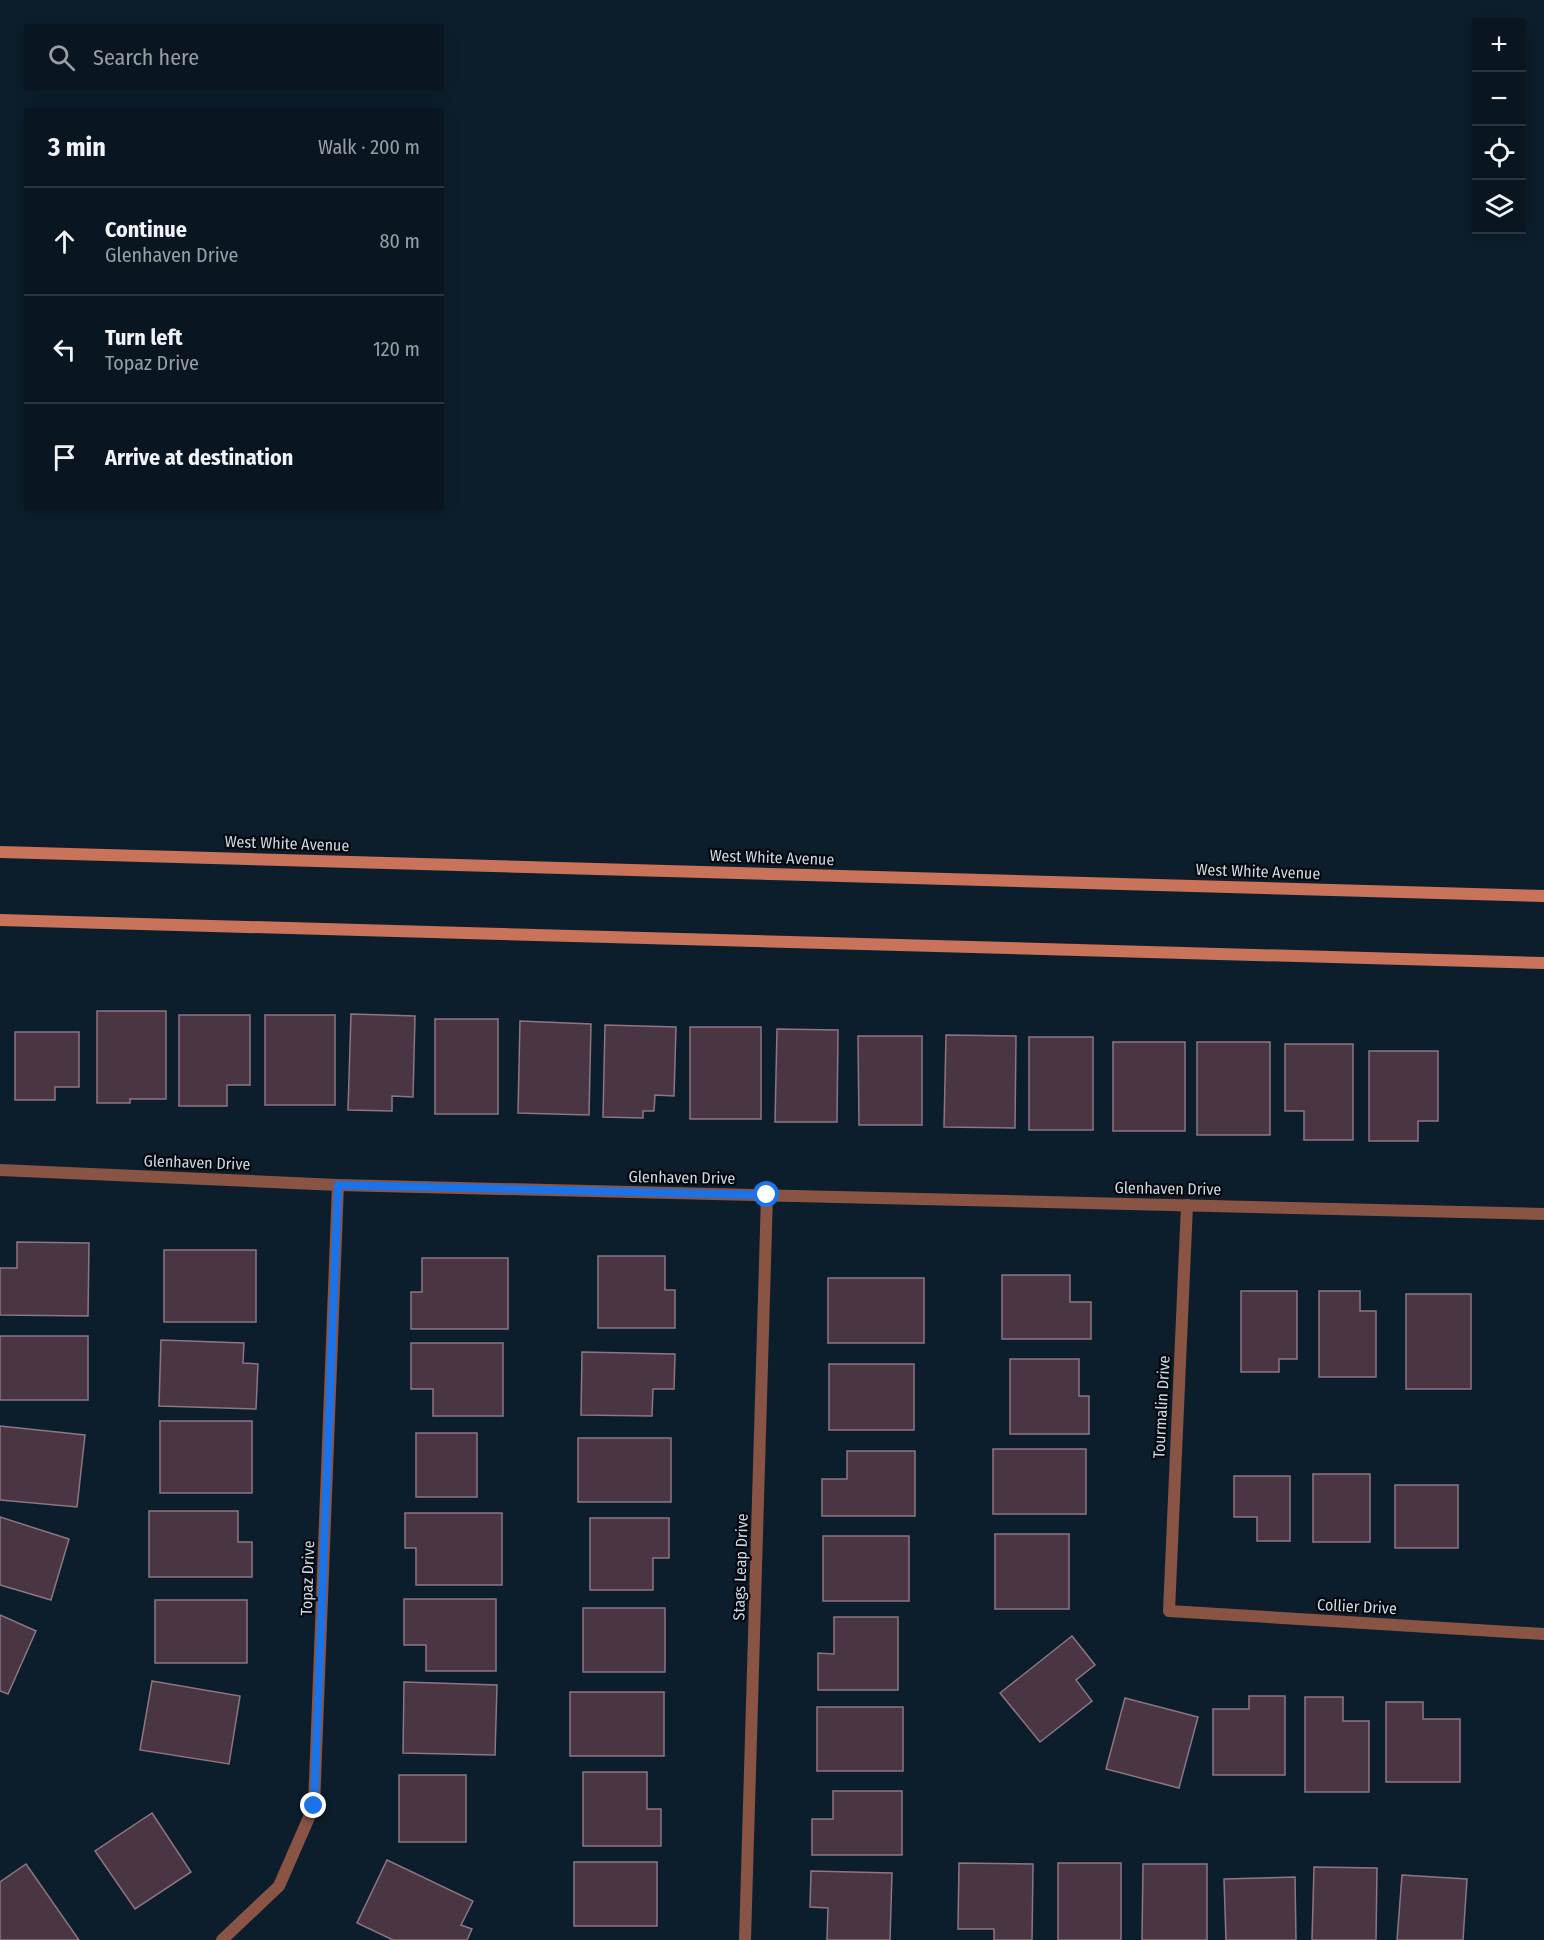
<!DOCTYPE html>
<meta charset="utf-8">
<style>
:root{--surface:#091621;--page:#17232e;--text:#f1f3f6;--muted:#999fa5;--line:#29353f}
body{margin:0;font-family:"Fira Sans Condensed",sans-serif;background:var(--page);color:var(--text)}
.controls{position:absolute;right:18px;top:18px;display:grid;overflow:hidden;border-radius:0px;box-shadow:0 3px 15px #0003}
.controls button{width:54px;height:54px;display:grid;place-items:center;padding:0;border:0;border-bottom:2px solid var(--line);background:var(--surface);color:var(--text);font:30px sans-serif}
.stop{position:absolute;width:18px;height:18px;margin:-14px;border:4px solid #1a73e8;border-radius:50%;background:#fff}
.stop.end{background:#1a73e8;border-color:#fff;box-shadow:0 2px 6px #0008}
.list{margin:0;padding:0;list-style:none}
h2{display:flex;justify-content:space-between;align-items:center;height:78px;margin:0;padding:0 24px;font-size:26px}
h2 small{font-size:20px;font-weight:400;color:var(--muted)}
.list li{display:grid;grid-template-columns:39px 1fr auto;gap:18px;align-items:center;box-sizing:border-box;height:108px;padding:0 24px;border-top:2px solid var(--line)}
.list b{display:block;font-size:22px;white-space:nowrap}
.list p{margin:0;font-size:20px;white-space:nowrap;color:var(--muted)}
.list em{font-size:20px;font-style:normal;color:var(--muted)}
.icon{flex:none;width:33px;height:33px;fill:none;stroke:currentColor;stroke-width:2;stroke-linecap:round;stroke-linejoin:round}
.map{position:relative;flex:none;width:1544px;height:1940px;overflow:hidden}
.search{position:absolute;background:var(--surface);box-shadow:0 3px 15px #0003;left:24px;top:24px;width:420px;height:66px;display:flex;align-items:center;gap:15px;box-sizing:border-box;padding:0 21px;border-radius:0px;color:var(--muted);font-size:22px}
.panel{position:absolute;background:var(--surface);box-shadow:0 3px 15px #0003;left:24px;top:108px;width:420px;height:402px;border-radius:0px}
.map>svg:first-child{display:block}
</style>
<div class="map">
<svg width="1544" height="1940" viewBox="0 0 1544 1940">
<rect width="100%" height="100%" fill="#0c1e2c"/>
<g fill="#4a3542" stroke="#8d7583" stroke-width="1.5">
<path d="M 97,1011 L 166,1011 L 166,1099 L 130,1099 L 130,1103 L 97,1103 Z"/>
<path d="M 351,1014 L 415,1016 L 413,1097 L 392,1096 L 392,1111 L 348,1110 Z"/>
<path d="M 179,1015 L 250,1015 L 250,1085 L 227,1085 L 227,1106 L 179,1106 Z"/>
<rect x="265" y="1015" width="70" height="90"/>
<rect x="435" y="1019" width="63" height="95"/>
<path d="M 520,1021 L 591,1024 L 589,1115 L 518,1113 Z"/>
<path d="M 605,1025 L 676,1027 L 674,1096 L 655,1095 L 654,1111 L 643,1111 L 643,1118 L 603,1117 Z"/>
<rect x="690" y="1027" width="71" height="92"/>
<path d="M 777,1029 L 838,1030 L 837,1122 L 775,1122 Z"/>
<path d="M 15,1032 L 79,1032 L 79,1087 L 55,1087 L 55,1100 L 15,1100 Z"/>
<path d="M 946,1035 L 1016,1036 L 1015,1128 L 944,1127 Z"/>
<path d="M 858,1036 L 922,1036 L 922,1125 L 859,1125 Z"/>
<rect x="1029" y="1037" width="64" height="93"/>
<rect x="1113" y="1042" width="72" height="89"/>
<rect x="1197" y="1042" width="73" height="93"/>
<path d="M 1285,1044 L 1353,1044 L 1353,1140 L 1304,1140 L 1304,1111 L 1285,1111 Z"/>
<path d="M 1369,1051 L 1438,1051 L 1438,1121 L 1418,1121 L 1418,1141 L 1369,1141 Z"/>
<path d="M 17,1242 L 89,1243 L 88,1316 L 0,1315 L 0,1268 L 17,1268 Z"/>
<rect x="164" y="1250" width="92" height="72"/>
<path d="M 598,1256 L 665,1256 L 665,1290 L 675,1290 L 675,1328 L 598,1328 Z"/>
<path d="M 422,1258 L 508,1258 L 508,1329 L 411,1329 L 411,1292 L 422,1292 Z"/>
<path d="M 1002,1275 L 1070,1275 L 1070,1302 L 1091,1302 L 1091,1339 L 1002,1339 Z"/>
<rect x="828" y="1278" width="96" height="65"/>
<path d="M 1241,1291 L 1297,1291 L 1297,1359 L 1279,1359 L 1279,1372 L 1241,1372 Z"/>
<path d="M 1319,1291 L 1360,1291 L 1360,1311 L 1376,1311 L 1376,1377 L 1319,1377 Z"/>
<rect x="1406" y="1294" width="65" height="95"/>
<rect x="0" y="1336" width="88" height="64"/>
<path d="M 161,1340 L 244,1343 L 243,1363 L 258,1364 L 256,1409 L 159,1406 Z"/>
<path d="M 411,1343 L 503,1343 L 503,1416 L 433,1416 L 433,1389 L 411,1389 Z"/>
<path d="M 582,1352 L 675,1354 L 674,1389 L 653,1389 L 652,1416 L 581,1415 Z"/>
<path d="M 1010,1359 L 1079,1359 L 1079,1396 L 1089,1396 L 1089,1434 L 1010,1434 Z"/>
<rect x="829" y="1364" width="85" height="66"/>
<rect x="160" y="1421" width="92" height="72"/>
<path d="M 0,1426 L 85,1435 L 77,1507 L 0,1500 Z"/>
<rect x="416" y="1433" width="61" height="64"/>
<rect x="578" y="1438" width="93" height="64"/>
<rect x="993" y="1449" width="93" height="65"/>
<path d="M 847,1451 L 915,1451 L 915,1516 L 822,1516 L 822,1479 L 847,1479 Z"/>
<rect x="1313" y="1474" width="57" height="68"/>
<path d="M 1234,1476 L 1290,1476 L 1290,1541 L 1257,1541 L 1257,1517 L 1234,1517 Z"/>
<rect x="1395" y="1485" width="63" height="63"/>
<path d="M 149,1511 L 238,1511 L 238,1542 L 252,1542 L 252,1577 L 149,1577 Z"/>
<path d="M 405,1513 L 502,1513 L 502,1585 L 416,1585 L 416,1548 L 405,1548 Z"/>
<path d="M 0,1517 L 69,1539 L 51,1600 L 0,1585 Z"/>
<path d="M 590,1518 L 669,1518 L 669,1558 L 653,1558 L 653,1590 L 590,1590 Z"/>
<rect x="995" y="1534" width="74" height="75"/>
<rect x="823" y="1536" width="86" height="65"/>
<path d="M 404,1599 L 496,1599 L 496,1671 L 426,1671 L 426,1645 L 404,1645 Z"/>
<rect x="155" y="1600" width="92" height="63"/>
<rect x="583" y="1608" width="82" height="64"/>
<path d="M 0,1615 L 36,1631 L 8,1694 L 0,1691 Z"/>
<path d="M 834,1617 L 898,1617 L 898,1690 L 818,1690 L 818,1653 L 834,1654 Z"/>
<path d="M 1072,1636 L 1095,1665 L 1076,1680 L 1092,1701 L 1040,1742 L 1000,1693 Z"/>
<path d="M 152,1681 L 240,1696 L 229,1764 L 140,1750 Z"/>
<path d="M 404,1682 L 497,1685 L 495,1755 L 403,1753 Z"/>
<rect x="570" y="1692" width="94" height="64"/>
<path d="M 1249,1696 L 1285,1696 L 1285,1775 L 1213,1775 L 1213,1709 L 1249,1709 Z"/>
<path d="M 1305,1697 L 1343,1697 L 1343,1721 L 1369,1721 L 1369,1792 L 1305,1792 Z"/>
<path d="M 1125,1698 L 1198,1717 L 1179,1788 L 1106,1769 Z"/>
<path d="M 1386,1702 L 1423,1702 L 1423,1719 L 1460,1719 L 1460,1782 L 1386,1782 Z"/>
<rect x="817" y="1707" width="86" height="64"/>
<path d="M 583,1772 L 647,1772 L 647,1809 L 661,1809 L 661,1846 L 583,1846 Z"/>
<rect x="399" y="1775" width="67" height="67"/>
<path d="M 833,1791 L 902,1791 L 902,1855 L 812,1855 L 812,1819 L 833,1819 Z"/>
<path d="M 152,1813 L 191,1872 L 135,1909 L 95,1851 Z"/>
<path d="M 387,1860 L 473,1901 L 461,1925 L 472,1929 L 467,1940 L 393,1940 L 357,1923 Z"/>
<rect x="574" y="1862" width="83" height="64"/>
<path d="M 959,1863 L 1033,1864 L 1032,1940 L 994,1940 L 994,1929 L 958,1929 Z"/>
<rect x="1058" y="1863" width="63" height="77"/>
<path d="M 26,1864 L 79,1940 L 0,1940 L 0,1882 Z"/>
<path d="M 1143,1864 L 1207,1864 L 1207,1940 L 1142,1940 Z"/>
<path d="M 1314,1867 L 1377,1868 L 1376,1940 L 1312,1940 Z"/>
<path d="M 811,1871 L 892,1873 L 890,1940 L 827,1940 L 828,1908 L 810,1907 Z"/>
<path d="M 1402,1875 L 1467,1879 L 1463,1940 L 1397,1940 Z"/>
<path d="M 1295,1877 L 1296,1940 L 1226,1940 L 1224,1879 Z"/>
</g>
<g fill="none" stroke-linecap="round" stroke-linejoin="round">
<g stroke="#8a5445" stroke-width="12">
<path d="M 0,1170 L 338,1185 L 1544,1214"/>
<path d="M 1187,1205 L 1169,1611 L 1544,1634"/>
<path d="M 222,1940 L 279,1886 L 314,1806 L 338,1185"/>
<path d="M 745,1940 L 767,1195"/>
</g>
<g stroke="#c8735a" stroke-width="12">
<path d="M 0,852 L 1544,896"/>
<path d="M 0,920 L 1544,963"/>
</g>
</g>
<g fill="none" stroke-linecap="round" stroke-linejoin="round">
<path stroke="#1a73e8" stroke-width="8" d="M 314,1806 L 338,1185 L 767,1195"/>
</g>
<g text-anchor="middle" stroke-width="4.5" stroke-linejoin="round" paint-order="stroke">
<g font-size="16" fill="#ced9e3" stroke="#03080e">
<text transform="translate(287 843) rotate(2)" y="6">West White Avenue</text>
<text transform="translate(772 857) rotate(2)" y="6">West White Avenue</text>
<text transform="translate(1258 871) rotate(2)" y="6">West White Avenue</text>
<text transform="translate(197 1162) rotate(2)" y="6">Glenhaven Drive</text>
<text transform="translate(682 1177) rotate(1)" y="6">Glenhaven Drive</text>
<text transform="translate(1168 1188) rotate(1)" y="6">Glenhaven Drive</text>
<text transform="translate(1161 1407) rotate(-87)" y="6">Tourmalin Drive</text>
<text transform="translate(740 1567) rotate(-88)" y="6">Stags Leap Drive</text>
<text transform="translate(307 1578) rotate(-88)" y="6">Topaz Drive</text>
<text transform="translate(1357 1606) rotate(3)" y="6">Collier Drive</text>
</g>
</g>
</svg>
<div class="controls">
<button>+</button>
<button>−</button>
<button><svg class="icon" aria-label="locate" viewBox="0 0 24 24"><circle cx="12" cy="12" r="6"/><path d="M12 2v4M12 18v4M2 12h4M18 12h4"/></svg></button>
<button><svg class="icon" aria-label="layers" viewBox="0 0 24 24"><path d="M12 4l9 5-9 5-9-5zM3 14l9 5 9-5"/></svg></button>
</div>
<div class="stop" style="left:767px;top:1195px"></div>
<div class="stop end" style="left:314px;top:1806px"></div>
<div class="search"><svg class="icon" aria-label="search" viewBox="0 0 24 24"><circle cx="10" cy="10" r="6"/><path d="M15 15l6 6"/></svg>Search here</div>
<section class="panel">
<h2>3 min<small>Walk · 200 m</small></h2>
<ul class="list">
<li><svg class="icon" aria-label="ahead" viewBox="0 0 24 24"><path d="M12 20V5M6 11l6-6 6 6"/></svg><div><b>Continue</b><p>Glenhaven Drive</p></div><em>80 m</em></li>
<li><svg class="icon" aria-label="left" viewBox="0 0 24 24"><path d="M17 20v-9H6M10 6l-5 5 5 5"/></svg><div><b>Turn left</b><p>Topaz Drive</p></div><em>120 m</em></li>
<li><svg class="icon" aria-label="arrive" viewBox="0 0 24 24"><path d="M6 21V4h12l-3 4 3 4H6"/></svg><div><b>Arrive at destination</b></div></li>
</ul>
</section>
</div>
